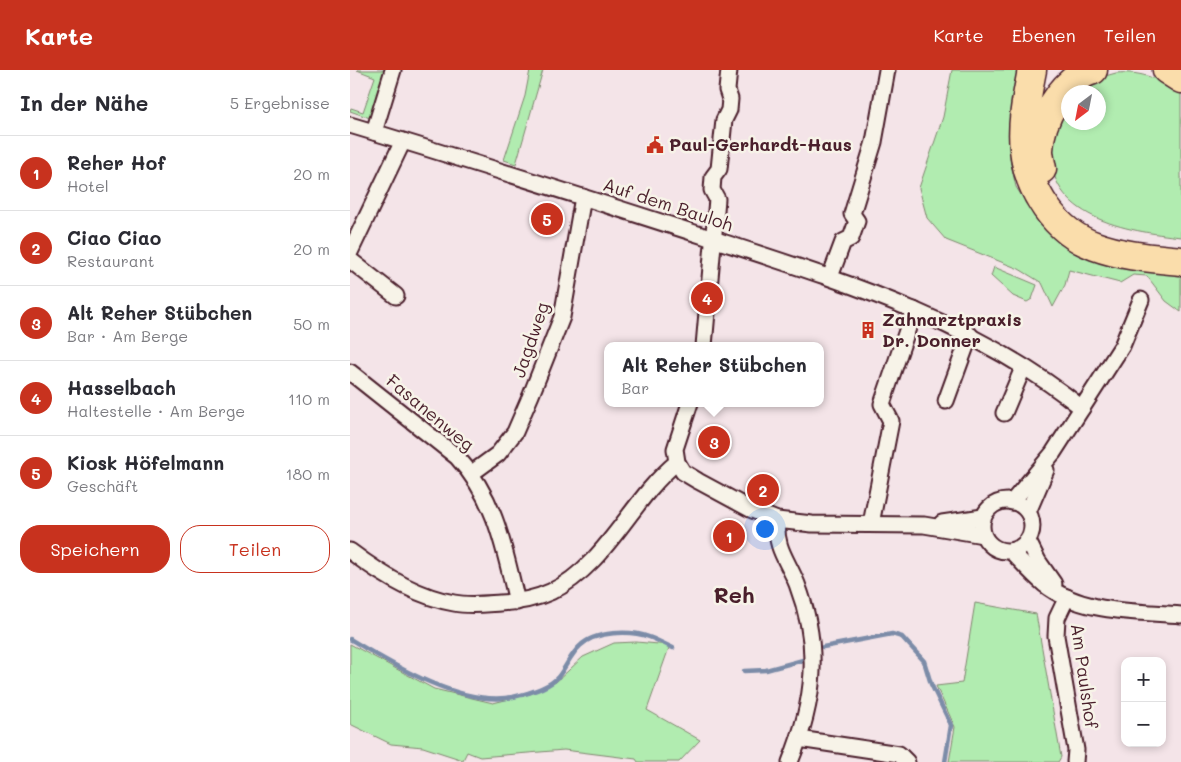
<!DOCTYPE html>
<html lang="de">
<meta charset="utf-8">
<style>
:root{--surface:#fff;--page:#f2f2f3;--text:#2b2b33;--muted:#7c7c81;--line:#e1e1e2;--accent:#c8321e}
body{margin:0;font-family:Mali,sans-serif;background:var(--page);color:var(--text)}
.controls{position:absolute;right:15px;bottom:15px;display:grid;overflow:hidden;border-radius:10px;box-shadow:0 2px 8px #0003}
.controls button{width:45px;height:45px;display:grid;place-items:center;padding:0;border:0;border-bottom:1px solid var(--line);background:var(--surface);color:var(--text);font:25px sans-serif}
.compass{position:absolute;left:711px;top:15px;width:45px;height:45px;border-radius:50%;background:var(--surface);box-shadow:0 2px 8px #0003;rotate:212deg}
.you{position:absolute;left:414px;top:458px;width:18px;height:18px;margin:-12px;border:4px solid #fff;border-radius:50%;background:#1a73e8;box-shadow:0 0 0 8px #1a73e833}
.badge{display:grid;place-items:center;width:32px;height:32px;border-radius:50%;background:var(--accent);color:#fff;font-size:16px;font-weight:700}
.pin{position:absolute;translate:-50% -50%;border:2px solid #fff;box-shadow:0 1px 5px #0006}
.popup{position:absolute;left:254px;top:272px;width:220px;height:65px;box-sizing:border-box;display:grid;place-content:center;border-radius:10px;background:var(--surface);filter:drop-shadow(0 1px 4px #0005);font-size:16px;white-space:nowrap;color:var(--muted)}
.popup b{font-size:19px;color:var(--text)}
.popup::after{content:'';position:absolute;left:50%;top:100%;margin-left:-10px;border:10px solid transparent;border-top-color:var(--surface)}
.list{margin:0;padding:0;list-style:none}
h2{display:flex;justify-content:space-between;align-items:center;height:65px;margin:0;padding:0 20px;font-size:21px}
h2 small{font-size:16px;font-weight:400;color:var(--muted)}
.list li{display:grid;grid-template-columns:32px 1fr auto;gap:15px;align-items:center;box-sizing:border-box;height:75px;padding:0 20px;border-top:1px solid var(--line)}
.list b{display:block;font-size:19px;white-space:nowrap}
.list p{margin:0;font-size:16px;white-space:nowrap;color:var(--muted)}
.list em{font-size:16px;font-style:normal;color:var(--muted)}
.actions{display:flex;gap:10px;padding:15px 20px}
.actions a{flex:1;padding:11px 0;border:1px solid var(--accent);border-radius:20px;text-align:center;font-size:18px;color:var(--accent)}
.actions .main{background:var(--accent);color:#fff}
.map{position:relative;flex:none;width:831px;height:692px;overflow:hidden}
header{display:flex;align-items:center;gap:30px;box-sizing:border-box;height:70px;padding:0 25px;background:var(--accent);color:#fff}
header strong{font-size:24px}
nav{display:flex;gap:28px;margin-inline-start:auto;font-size:18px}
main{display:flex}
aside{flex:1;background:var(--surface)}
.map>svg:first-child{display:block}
</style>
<header>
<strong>Karte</strong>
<nav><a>Karte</a><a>Ebenen</a><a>Teilen</a></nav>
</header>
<main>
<aside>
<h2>In der Nähe<small>5 Ergebnisse</small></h2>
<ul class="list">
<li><span class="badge">1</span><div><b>Reher Hof</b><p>Hotel</p></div><em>20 m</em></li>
<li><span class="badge">2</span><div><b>Ciao Ciao</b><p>Restaurant</p></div><em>20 m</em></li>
<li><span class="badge">3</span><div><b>Alt Reher Stübchen</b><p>Bar · Am Berge</p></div><em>50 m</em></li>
<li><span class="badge">4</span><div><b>Hasselbach</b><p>Haltestelle · Am Berge</p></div><em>110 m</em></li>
<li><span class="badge">5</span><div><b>Kiosk Höfelmann</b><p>Geschäft</p></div><em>180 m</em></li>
</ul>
<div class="actions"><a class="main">Speichern</a><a>Teilen</a></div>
</aside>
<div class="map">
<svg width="831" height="692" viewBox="0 0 831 692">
<rect width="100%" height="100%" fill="#f4e4e8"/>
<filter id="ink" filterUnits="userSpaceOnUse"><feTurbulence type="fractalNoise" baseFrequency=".02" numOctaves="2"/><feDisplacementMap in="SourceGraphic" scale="10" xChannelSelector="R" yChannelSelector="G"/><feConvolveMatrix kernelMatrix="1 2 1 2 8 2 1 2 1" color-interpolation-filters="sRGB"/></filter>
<g filter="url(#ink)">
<g fill="#b1ecb0" stroke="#7e866e">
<path d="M 7,0 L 39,0 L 27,42 L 20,48 L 0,41 L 1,38 L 13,42 L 25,7 Z"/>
<path d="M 180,0 L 193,0 L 166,94 L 154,90 L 175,26 Z"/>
<path d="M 602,0 L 670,0 L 660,56 L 660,90 L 666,117 L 682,142 L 704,163 L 831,202 L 831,242 L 816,231 L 797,206 L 783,205 L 770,213 L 719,200 L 715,215 L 703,237 L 692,213 L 669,199 L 596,170 L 577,148 L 569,118 L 593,47 Z"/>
<path d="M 766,3 C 790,1 812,9 831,24 L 831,167 C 777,161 696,149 701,76 C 702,61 713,43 718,29 L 718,52 L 748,52 L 748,22 L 725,22 L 748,8 Z"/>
<path d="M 644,197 L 687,215 L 682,229 L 677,232 L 663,226 L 641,206 Z"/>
<path d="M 625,533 L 686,544 L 711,687 L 708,692 L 599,692 L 605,657 L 586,616 L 612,613 Z"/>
<path d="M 286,572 L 320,575 L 297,640 L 350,670 L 329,692 L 288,692 L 286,689 L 214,680 L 130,687 L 117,682 L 113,690 L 73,677 L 41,674 L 0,654 L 0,574 L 84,619 L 143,633 L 180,624 L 206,612 L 233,587 L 264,573 Z"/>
</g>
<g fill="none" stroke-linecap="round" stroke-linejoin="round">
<g stroke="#7c8ca8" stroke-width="4.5">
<path d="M 0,569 C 43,595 111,637 163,627 C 176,624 199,618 208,607 C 216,597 221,584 230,576 C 245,561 280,560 299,567 C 307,570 315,574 323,578"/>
<path d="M 473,577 L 542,564 L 552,567 L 574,591 L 581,614 L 601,655 L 595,692"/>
<path d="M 394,601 L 416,600 L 453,590"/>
</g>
<g stroke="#4a1f2b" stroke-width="19">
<g id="minor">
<path d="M 0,55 C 121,91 242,130 363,169 C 492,211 624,251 732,338"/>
<path d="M 24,62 L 43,0"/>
<path d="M 0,182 L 53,71"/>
<path d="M 0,190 L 46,226"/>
<path d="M 480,207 L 493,172 L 501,168 L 507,151 L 502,144 L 524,72 L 537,0"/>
<path d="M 354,276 L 367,129 L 362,120 L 363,107 L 369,99 L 374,50 L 379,40 L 380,29 L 377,20 L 379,0"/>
<path d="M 0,302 L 107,387 C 146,429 154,478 167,532"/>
<path d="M 596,331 L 620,265"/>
<path d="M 340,333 L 325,379 L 327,392 L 333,402 L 348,411 L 400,439 L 427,450 L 462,454 L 574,455 L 633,465"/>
<path d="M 654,343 L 673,298"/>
<path d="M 122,403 L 148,384 L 165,362 L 181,325 L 212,247 L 233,127"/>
<circle cx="657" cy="456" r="25"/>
<path d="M 662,432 L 703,383 L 772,276 L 791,230"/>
<path d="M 678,442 L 696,400"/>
<path d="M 427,450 C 425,479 437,489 447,514 C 471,577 465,631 440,692"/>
<path d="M 592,453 L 633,447"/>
<path d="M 521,454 L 541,351 L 532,334 L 564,240"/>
<path d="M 678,471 L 688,491 L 704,514"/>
<path d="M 0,481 C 29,503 68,527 104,533 C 120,536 135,534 150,533 C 190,531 215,519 243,490 C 273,459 293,420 327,392"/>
<path d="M 661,481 C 672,492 682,504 694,514 C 732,544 786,541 831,545"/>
<path d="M 717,527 L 707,548 L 706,566 L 726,680 L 725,692"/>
<path d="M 449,669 L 549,684 L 557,692"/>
</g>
</g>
<g stroke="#4a1f2b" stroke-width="31">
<g id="motorway">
<path d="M 682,0 C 677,26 671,53 674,79 C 678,120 705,162 745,176 C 772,186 802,188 831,191"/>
<path d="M 817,0 L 831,9"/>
<path d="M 692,99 C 691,93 689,86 689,80 C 690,50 712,9 743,0"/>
</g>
</g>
<use href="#minor" stroke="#f7f3e8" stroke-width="15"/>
<use href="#motorway" stroke="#faddab" stroke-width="28"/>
</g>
</g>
<defs>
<g id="civic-bare" transform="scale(1.35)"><path d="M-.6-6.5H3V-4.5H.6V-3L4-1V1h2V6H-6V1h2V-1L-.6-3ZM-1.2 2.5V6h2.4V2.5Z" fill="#c8321e" stroke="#f7f3e8" stroke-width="2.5" paint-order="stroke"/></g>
<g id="building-bare" transform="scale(1.35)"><path d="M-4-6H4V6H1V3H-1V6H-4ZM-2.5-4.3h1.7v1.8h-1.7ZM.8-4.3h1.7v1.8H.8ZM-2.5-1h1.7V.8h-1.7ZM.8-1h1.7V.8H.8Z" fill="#c8321e" stroke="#f7f3e8" stroke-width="2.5" paint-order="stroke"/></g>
</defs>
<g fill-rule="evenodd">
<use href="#civic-bare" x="305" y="75"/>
<use href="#building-bare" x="518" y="260"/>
</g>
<g text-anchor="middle" stroke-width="5" stroke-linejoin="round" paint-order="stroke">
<g font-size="18" font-weight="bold" fill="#4a1f2b" stroke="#f7f3e8" text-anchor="start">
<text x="319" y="81">Paul-Gerhardt-Haus</text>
<text x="532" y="256">Zahnarztpraxis<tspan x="532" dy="21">Dr. Donner</tspan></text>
</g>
<g font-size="18" fill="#4a1f2b" stroke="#f7f3e8">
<text transform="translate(318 135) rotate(18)" y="6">Auf dem Bauloh</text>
<text transform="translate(181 270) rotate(-71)" y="6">Jagdweg</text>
<text transform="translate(80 343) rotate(40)" y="6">Fasanenweg</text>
<text transform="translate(734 606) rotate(82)" y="6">Am Paulshof</text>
</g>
<g font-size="22" font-weight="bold" fill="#4a1f2b" stroke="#f7f3e8">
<text x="384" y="533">Reh</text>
</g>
</g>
</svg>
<div class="controls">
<button>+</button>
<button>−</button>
</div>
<svg class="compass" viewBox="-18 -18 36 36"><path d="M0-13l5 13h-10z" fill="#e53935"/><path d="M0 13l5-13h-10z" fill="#7c7c81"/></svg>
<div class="you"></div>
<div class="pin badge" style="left:379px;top:466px">1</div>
<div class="pin badge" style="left:413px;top:420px">2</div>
<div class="pin badge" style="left:364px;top:372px">3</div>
<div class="popup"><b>Alt Reher Stübchen</b>Bar</div>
<div class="pin badge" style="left:357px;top:228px">4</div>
<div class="pin badge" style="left:197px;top:149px">5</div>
</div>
</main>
